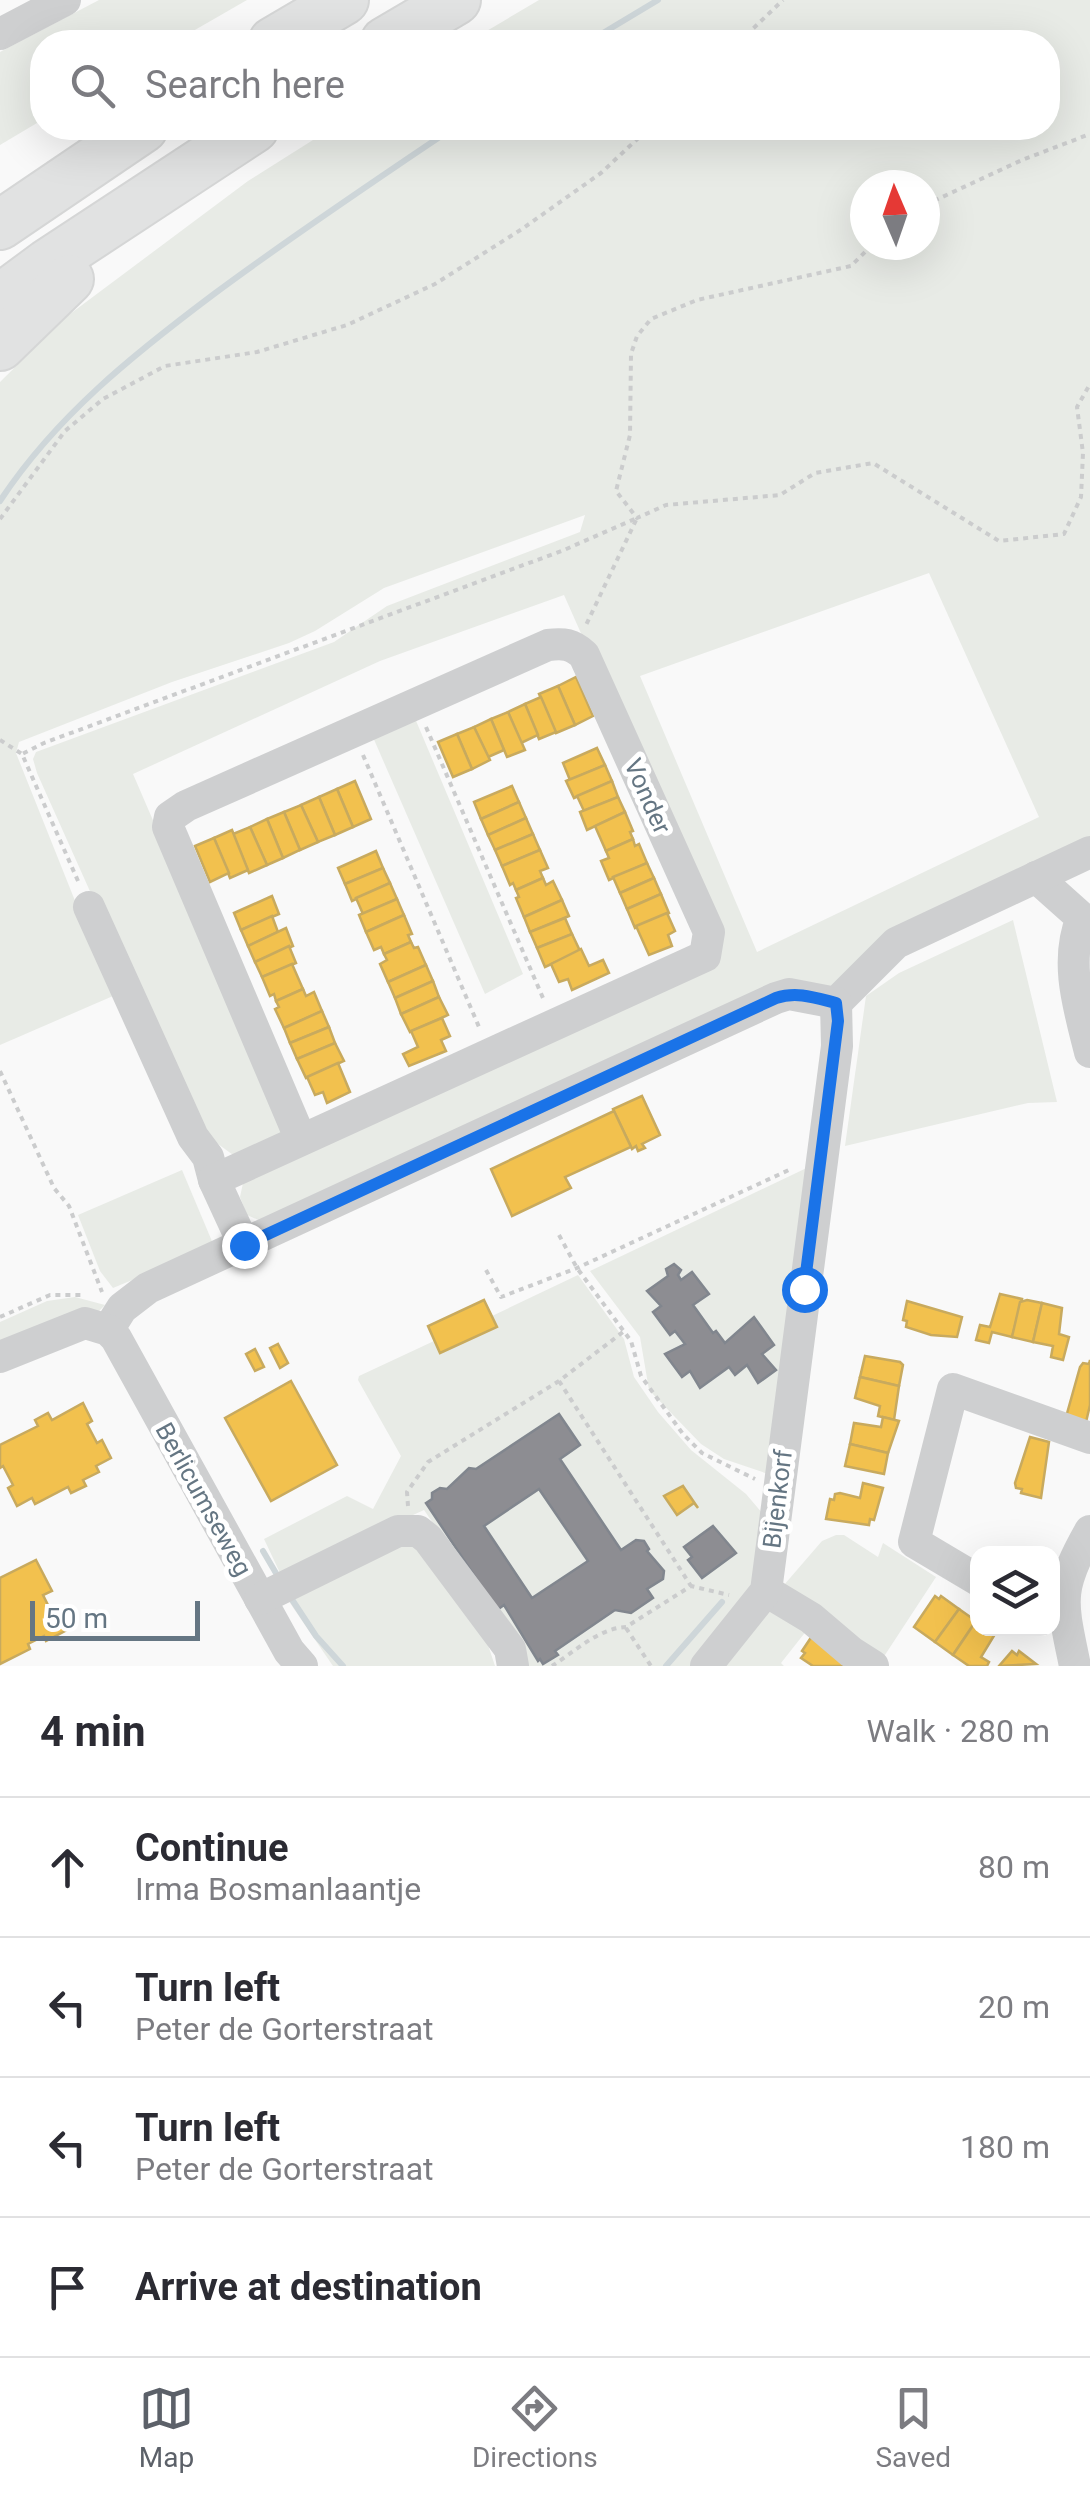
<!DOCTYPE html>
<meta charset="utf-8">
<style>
:root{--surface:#fff;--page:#f2f2f3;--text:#2b2b33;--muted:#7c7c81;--line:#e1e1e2;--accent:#5c6169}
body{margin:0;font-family:Roboto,sans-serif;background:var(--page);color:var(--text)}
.controls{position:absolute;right:30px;bottom:30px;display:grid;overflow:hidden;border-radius:20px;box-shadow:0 10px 40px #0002}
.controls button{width:90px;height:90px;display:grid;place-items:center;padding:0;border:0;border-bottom:2px solid var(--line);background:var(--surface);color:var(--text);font:50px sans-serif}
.compass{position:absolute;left:850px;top:170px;width:90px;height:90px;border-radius:50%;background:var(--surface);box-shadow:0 10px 40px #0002;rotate:358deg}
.scale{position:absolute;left:30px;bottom:25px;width:170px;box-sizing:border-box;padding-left:10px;border:5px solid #657683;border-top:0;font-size:28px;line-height:35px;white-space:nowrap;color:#657683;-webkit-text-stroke:8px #fff;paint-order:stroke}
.stop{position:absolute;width:30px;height:30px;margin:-22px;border:8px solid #1a73e8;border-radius:50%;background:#fff}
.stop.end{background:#1a73e8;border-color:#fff;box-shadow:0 2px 10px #0008}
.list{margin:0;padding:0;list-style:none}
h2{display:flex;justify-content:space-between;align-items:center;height:130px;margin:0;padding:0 40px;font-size:42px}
h2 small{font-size:32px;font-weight:400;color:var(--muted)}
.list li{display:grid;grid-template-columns:65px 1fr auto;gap:30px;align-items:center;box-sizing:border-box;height:140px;padding:0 40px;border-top:2px solid var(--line)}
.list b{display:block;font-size:38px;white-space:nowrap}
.list p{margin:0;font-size:32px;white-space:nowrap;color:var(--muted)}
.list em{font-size:32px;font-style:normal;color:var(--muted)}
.icon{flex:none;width:55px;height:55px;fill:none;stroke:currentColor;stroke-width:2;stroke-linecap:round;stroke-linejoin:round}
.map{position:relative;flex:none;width:1090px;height:1666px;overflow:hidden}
.search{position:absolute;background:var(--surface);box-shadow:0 10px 40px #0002;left:30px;right:30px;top:30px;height:110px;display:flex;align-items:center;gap:25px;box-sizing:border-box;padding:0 35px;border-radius:40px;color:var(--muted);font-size:38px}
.sheet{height:690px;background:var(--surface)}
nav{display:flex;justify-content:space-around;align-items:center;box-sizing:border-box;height:140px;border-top:2px solid var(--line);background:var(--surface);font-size:28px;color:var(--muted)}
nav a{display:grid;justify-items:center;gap:5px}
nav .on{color:var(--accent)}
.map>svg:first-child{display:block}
</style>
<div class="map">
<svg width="1090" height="1666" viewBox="0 0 1090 1666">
<rect width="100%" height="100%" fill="#f9f9f9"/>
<g fill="#e8ebe6" fill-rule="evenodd">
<path d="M 99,0 L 247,0 L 174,42 L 42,42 L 42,120 L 0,145 L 0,52 Z"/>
<path d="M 539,0 L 1090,0 L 1090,843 L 826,993 L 270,1225 L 247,1215 L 240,1197 L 243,1183 L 714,933 L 564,595 L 380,661 L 133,774 L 285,1126 L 284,1133 L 240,1160 L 196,1128 L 37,773 L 33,759 L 36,752 L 334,642 L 387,606 L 580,532 L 585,515 L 384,588 L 315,631 L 289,643 L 172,682 L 19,742 L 16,753 L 113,996 L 0,1045 L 0,382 L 66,317 L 248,181 L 332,128 L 1048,128 L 1048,42 L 468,42 ZM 865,185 L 925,185 L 925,245 L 865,245 ZM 929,573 L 1039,817 L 757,952 L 640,676 Z"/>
<path d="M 414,716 L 523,974 L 485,994 L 372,735 Z"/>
<path d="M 1013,920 L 1057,1102 L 1028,1103 L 845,1146 L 866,996 L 899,973 Z"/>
<path d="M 815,1164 L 771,1475 L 724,1459 L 701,1444 L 649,1390 L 640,1337 L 590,1271 Z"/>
<path d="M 182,1170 L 214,1246 L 113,1288 L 100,1271 L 78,1215 Z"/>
<path d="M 578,1275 L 624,1339 L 634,1377 L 658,1412 L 691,1450 L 746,1494 L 763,1514 L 755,1589 L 697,1666 L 525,1666 L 513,1640 L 424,1510 L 281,1575 L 264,1539 L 347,1496 L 373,1509 L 401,1456 L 358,1380 L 359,1376 L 434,1341 L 441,1353 L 496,1327 L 492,1316 Z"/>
<path d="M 75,1297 L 105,1305 L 99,1311 L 0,1349 L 0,1322 L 47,1301 Z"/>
<path d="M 836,1535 L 844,1535 L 878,1557 L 883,1543 L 936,1577 L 881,1661 L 784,1585 L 822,1541 Z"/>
<path d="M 412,1540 L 488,1645 L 495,1666 L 333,1666 L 288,1600 Z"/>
<path d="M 765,1608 L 811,1625 L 781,1663 L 784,1666 L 716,1666 Z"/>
</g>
<g fill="#f2c14e" stroke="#c8aa5e" stroke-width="2.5">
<path d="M 576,677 L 593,716 L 575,725 L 558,686 Z"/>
<path d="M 558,686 L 575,725 L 556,733 L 539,694 Z"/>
<path d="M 541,697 L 556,732 L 539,739 L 525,704 Z"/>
<path d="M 525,704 L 538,735 L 521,743 L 508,712 Z"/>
<path d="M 508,712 L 525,750 L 507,757 L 491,719 Z"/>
<path d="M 491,719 L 504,750 L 488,757 L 474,727 Z"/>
<path d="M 474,727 L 490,760 L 472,769 L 457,734 Z"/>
<path d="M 457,734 L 472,769 L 453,777 L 438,742 Z"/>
<path d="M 597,748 L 605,765 L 570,780 L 563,763 Z"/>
<path d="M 605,765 L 612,781 L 574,798 L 566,781 Z"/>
<path d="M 355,781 L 371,819 L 353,827 L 337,789 Z"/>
<path d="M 612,781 L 618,797 L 584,811 L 577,796 Z"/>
<path d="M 512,786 L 519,802 L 481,819 L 474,802 Z"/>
<path d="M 337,789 L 353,827 L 335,835 L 319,797 Z"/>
<path d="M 319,797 L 335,835 L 318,842 L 301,805 Z"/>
<path d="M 618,797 L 625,812 L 587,830 L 580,812 Z"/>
<path d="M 519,802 L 526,818 L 488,835 L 481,819 Z"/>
<path d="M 301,805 L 318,842 L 300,850 L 284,812 Z"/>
<path d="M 284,812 L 300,850 L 283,858 L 267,819 Z"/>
<path d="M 625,812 L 633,831 L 630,832 L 633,839 L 606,851 L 595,826 Z"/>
<path d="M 526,818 L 533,834 L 495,850 L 488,835 Z"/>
<path d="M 267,819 L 283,858 L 267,865 L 250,827 Z"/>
<path d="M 250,827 L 267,865 L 249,873 L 233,834 Z"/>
<path d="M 232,830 L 248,870 L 230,878 L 214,838 Z"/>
<path d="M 533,834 L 540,850 L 502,866 L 495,850 Z"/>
<path d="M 214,838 L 229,873 L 210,882 L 195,846 Z"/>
<path d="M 633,839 L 635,846 L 639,844 L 647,863 L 609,880 L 601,861 L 609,858 L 606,851 Z"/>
<path d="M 540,850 L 548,868 L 540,871 L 543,878 L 516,890 L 513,883 L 510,885 L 502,866 Z"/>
<path d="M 376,851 L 383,868 L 345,884 L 338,868 Z"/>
<path d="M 647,863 L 654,878 L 620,893 L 613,877 Z"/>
<path d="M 383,868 L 390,883 L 352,901 L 345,884 Z"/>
<path d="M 543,878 L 546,885 L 553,881 L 562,900 L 524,917 L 516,898 L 519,897 L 516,890 Z"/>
<path d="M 654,878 L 661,894 L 627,909 L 620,893 Z"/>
<path d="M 390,883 L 397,899 L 363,914 L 356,898 Z"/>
<path d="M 661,894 L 669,913 L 635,928 L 627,909 Z"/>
<path d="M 272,896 L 279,914 L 241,930 L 234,913 Z"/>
<path d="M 397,899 L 404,915 L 366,932 L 359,915 Z"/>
<path d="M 562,900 L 569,916 L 530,932 L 524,917 Z"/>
<path d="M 667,913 L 675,931 L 668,935 L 672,946 L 649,955 L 636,926 Z"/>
<path d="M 404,915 L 412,934 L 408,935 L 411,942 L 384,954 L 381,947 L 374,950 L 366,932 Z"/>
<path d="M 272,916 L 278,932 L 248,946 L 241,930 Z"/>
<path d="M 565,918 L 572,934 L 537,948 L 530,932 Z"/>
<path d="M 286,928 L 293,946 L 255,962 L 248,946 Z"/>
<path d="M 572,934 L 580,951 L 545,967 L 537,948 Z"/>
<path d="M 411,942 L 414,948 L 418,947 L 426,965 L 388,982 L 380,964 L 387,960 L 384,954 Z"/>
<path d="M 289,946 L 296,963 L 262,977 L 255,962 Z"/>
<path d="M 581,949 L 589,966 L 603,960 L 609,973 L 572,990 L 568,979 L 559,982 L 551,964 Z"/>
<path d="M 292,964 L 303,989 L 276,1001 L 274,994 L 270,996 L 262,977 Z"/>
<path d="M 426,965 L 433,981 L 395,998 L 388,982 Z"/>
<path d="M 433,981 L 439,997 L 401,1014 L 395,998 Z"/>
<path d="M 303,989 L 306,996 L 314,992 L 322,1011 L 284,1028 L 275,1009 L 279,1007 L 276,1001 Z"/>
<path d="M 439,997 L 448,1015 L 410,1032 L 401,1014 Z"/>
<path d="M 322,1011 L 329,1027 L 290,1043 L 284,1028 Z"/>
<path d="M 442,1018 L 450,1036 L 441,1040 L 446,1051 L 409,1066 L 403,1054 L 418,1047 L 411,1031 Z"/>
<path d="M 329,1027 L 335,1043 L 297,1059 L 290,1043 Z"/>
<path d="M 335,1043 L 344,1061 L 306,1078 L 297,1059 Z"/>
<path d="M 338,1063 L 350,1092 L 327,1103 L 323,1092 L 315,1095 L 307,1077 Z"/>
<path d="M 642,1096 L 660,1135 L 642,1144 L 645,1148 L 638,1151 L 636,1146 L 632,1149 L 613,1109 Z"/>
<path d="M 614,1111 L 631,1147 L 565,1177 L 571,1188 L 512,1216 L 491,1169 Z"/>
<path d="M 1000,1294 L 1022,1299 L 1012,1337 L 992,1332 L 989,1343 L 976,1340 L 980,1325 L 990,1327 Z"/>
<path d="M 484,1300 L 497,1327 L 440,1353 L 428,1326 Z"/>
<path d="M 1027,1300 L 1042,1303 L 1033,1342 L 1012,1337 L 1020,1302 Z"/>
<path d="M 907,1301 L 962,1317 L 957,1337 L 931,1335 L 906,1327 L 907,1321 L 903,1320 Z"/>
<path d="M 1042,1303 L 1062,1308 L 1059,1334 L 1069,1337 L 1063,1360 L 1051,1357 L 1053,1346 L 1033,1342 Z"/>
<path d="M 278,1344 L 288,1363 L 280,1368 L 270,1348 Z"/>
<path d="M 255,1349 L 264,1367 L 255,1371 L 246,1354 Z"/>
<path d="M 865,1356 L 900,1362 L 903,1365 L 899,1386 L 860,1377 Z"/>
<path d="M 1090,1360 L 1090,1405 L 1086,1422 L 1066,1417 L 1080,1367 L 1083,1363 L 1089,1364 Z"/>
<path d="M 860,1377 L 899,1386 L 894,1420 L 878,1416 L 880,1406 L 855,1398 Z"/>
<path d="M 291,1381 L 337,1465 L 271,1501 L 225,1418 Z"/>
<path d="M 83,1403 L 92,1421 L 87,1424 L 97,1443 L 102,1440 L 111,1458 L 96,1466 L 99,1472 L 83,1480 L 86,1486 L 71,1493 L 68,1487 L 35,1504 L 32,1498 L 17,1506 L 8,1488 L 13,1485 L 3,1466 L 0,1468 L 0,1445 L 38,1426 L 35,1420 L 48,1413 L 52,1420 Z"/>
<path d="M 883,1417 L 899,1421 L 888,1453 L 850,1444 L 854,1423 L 881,1427 Z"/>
<path d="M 1030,1437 L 1049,1442 L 1041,1498 L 1021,1493 L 1022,1489 L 1016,1488 L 1015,1483 Z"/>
<path d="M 850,1444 L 888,1453 L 884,1474 L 845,1466 Z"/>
<path d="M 863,1483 L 883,1488 L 874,1520 L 870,1519 L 869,1525 L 826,1519 L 830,1499 L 834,1500 L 835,1494 L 840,1493 L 860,1498 Z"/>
<path d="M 683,1486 L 698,1508 L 694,1503 L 677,1515 L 664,1496 Z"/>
<path d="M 36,1560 L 52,1591 L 43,1595 L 51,1611 L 56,1609 L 67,1630 L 46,1641 L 44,1636 L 28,1644 L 30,1649 L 0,1664 L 0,1578 Z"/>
<path d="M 935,1596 L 939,1599 L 941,1596 L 959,1609 L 935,1642 L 914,1627 Z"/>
<path d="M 959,1609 L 976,1621 L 953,1655 L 935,1642 Z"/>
<path d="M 976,1621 L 978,1628 L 987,1628 L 995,1634 L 981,1657 L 989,1662 L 987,1666 L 969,1666 L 953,1655 Z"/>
<path d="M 814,1633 L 846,1666 L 813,1666 L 801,1658 L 805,1653 L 802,1651 Z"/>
<path d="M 1012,1651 L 1017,1655 L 1019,1651 L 1036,1664 L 999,1666 Z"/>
</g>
<g fill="#8d8d92" stroke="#81868e" stroke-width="2.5" fill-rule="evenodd">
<path d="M 674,1264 L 681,1270 L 678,1275 L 681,1280 L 692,1272 L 709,1294 L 693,1305 L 713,1333 L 716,1331 L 725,1343 L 754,1317 L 774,1345 L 762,1354 L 776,1370 L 758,1383 L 747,1365 L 735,1375 L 729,1367 L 700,1388 L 690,1371 L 682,1377 L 665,1354 L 685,1344 L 675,1331 L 670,1335 L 653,1312 L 661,1306 L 647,1291 L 668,1276 L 666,1269 Z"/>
<path d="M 559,1414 L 580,1445 L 560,1459 L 621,1550 L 636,1540 L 644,1541 L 649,1549 L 647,1551 L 664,1571 L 663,1579 L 647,1589 L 653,1598 L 631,1613 L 615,1610 L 555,1651 L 558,1655 L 543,1664 L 540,1659 L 538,1661 L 504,1605 L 497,1610 L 426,1503 L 432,1499 L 432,1493 L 440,1488 L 447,1489 L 469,1468 L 476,1469 ZM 539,1489 L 588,1561 L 532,1598 L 484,1526 Z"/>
<path d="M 713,1526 L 736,1553 L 702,1578 L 688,1560 L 692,1557 L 684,1547 Z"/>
</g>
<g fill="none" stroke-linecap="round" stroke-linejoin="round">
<g stroke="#ced6d9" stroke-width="6">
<path d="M 588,42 L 658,0"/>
<path d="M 0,501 C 56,416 134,354 214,294 C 292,236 373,182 453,128"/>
<path d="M 263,1551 L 280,1580"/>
<path d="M 289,1595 L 316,1636 L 343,1666"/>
<path d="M 666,1666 L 722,1602"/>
</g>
<g stroke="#d5d6d6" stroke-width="52">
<g id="highway">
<path d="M 273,42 L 344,0"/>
<path d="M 385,42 L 456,0"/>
<path d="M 0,225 L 143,128"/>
<path d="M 0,299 L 47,264 L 254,128"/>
<path d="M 0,346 L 69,279"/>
</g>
</g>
<g stroke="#cbcccd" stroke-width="4" stroke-dasharray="5 5" stroke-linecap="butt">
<path d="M 739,42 L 783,0"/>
<path d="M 925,205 L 1022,160 L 1090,134"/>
<path d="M 872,245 L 851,266 L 697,300 L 651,319 L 637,336 L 631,354 L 630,435 L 616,491 L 637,518 L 666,505 L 780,495 L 815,473 L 873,463 L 999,541 L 1064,534 L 1081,497 L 1083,453 L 1077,407 L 1090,384"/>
<path d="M 0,519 L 65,431 L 103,399 L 165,366 L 257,352 L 347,325 L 435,284 L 522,229 L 601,173 L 649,128"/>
<path d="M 426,727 L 543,998"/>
<path d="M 0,740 L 22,754"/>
<path d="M 363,755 L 479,1027"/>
<path d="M 78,881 L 22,754 L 44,743 L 564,550 L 637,518 L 586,625"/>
<path d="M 0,1071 L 54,1188 L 69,1206 L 102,1292"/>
<path d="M 559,1235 L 577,1268 L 631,1341 L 641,1376 L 683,1434 L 702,1453 L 755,1479"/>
<path d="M 486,1270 L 501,1297 L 577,1268 L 791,1169"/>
<path d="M 0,1317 L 50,1295 L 81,1295"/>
<path d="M 559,1381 L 691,1586"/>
<path d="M 408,1506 L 407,1492 L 428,1462 L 559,1381 L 623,1332"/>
<path d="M 626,1628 L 651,1666"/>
<path d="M 552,1666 C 574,1652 599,1628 626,1627 L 691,1586 L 729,1595"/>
</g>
<g stroke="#cecfd0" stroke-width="32">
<path d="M 0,34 L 65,0"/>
<path d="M 1036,877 L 1082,918 C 1064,961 1079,1008 1090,1052"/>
<path d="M 89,907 L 193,1137 L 208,1157 L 214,1180"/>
<path d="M 244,1245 L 214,1180 C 378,1105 541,1031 705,956 L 709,932 L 584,655 C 572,644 564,643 548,645 L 186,806 L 170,817 L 168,827 L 301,1140"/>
<path d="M 108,1330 L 122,1308 L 148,1288 L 776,998 L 789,994 L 836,1003 L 896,943 L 1090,852"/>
<path d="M 0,1357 L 85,1323 L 108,1330 L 116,1338 L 289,1651 L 302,1666"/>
<path d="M 978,1580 L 914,1542 L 953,1389 L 1090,1438"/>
<path d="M 766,1591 L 811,1618 L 851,1652 L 873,1666"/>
<path d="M 260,1599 L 398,1531 L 418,1531 L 428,1539 L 510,1649 L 513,1666"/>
<path d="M 706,1666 L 766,1591 L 837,1046 L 836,1003"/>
<path d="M 1075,1666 C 1062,1602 1056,1591 1090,1531"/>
</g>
<use href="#highway" stroke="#e1e2e2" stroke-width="48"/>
</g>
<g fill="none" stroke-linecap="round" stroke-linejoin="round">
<path stroke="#1a73e8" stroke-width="12" d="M 244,1245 L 776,998 C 797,991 816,998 836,1003 L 838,1021 L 804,1289"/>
</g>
<g text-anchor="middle" stroke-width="10" stroke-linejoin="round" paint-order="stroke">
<g font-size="25" fill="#657683" stroke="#fff">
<text transform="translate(648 796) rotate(66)" y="9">Vonder</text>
<text transform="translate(204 1499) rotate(61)" y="9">Berlicumseweg</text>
<text transform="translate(777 1499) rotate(-83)" y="9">Bijenkorf</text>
</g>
</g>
</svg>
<div class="controls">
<button><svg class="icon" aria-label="layers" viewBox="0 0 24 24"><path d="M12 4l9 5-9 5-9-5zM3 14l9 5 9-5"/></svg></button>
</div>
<svg class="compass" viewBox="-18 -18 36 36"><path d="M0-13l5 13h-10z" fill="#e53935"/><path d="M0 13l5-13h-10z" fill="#7c7c81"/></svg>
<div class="scale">50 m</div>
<div class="stop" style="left:804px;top:1289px"></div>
<div class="stop end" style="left:244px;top:1245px"></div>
<div class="search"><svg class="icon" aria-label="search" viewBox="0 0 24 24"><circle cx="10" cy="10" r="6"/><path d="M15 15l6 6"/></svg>Search here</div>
</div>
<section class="sheet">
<h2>4 min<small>Walk · 280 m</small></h2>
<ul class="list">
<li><svg class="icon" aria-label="ahead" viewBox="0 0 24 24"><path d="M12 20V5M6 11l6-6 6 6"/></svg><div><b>Continue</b><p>Irma Bosmanlaantje</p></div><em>80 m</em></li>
<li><svg class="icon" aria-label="left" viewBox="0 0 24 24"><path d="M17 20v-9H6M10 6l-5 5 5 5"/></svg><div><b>Turn left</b><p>Peter de Gorterstraat</p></div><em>20 m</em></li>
<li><svg class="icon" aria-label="left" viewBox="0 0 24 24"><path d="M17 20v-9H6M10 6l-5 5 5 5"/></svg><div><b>Turn left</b><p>Peter de Gorterstraat</p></div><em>180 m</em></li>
<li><svg class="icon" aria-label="arrive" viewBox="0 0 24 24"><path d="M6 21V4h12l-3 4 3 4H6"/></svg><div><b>Arrive at destination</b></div></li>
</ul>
</section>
<nav>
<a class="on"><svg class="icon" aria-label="map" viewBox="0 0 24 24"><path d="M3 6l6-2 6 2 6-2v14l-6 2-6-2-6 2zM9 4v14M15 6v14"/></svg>Map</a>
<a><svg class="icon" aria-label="directions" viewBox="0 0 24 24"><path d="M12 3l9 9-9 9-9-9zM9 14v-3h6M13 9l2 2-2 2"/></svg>Directions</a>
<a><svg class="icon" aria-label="saved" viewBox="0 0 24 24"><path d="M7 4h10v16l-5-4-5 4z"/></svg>Saved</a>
</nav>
